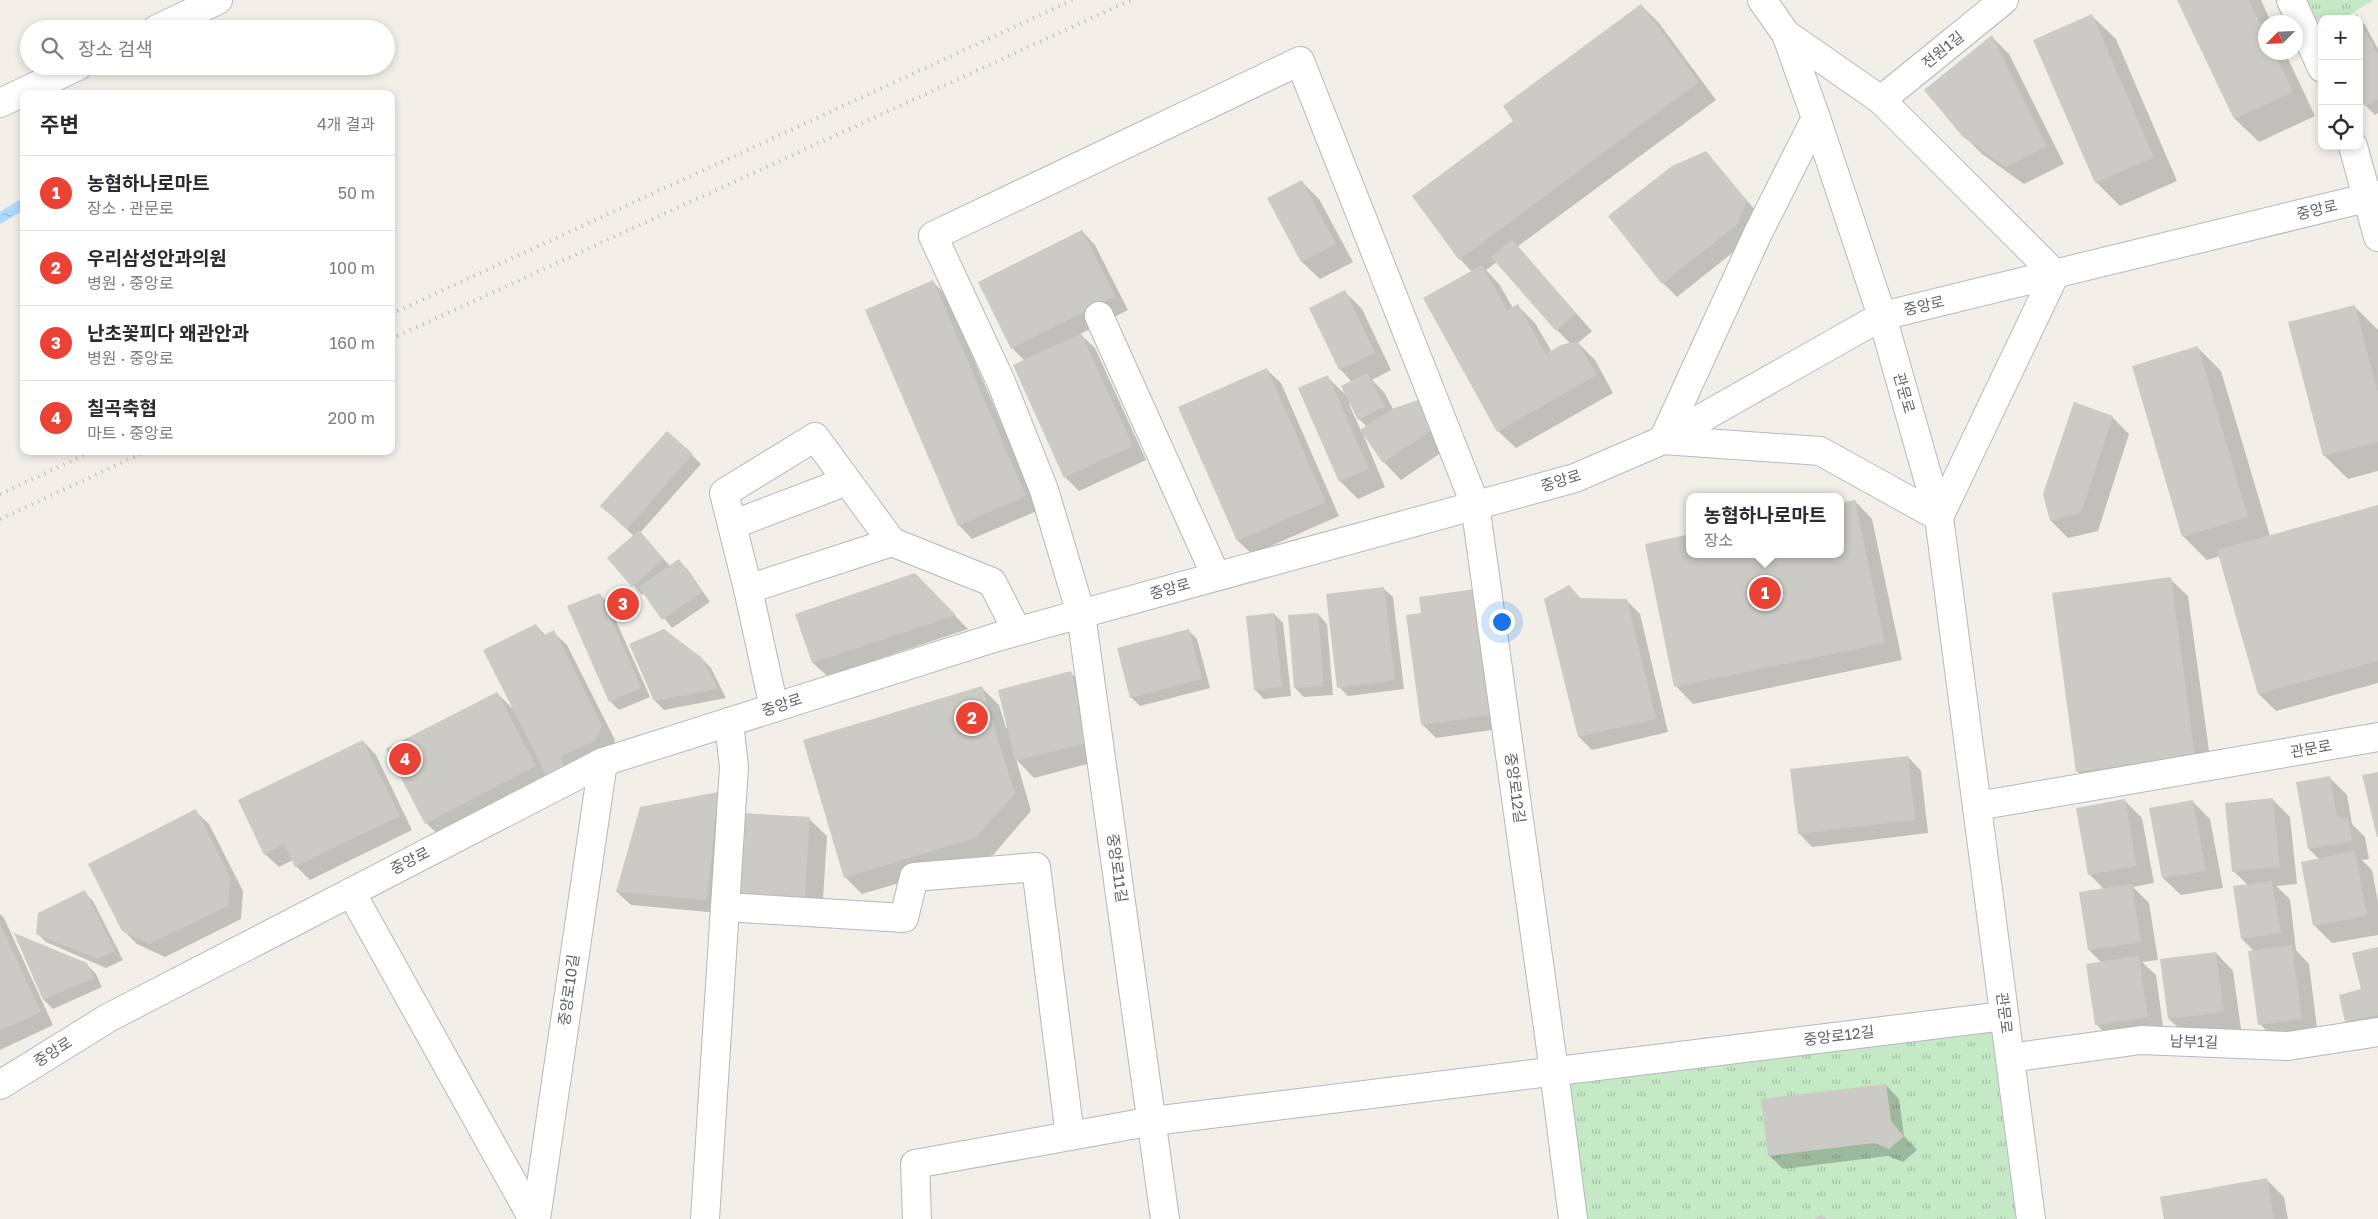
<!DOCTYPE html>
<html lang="ko">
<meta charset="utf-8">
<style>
:root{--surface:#fff;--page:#f7f7f7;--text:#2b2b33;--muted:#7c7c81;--line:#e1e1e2;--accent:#ea4335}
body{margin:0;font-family:"Golos Text","Noto Sans KR",sans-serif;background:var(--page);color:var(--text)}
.controls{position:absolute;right:15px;top:15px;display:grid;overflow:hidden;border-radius:10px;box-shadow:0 2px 8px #0003}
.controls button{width:45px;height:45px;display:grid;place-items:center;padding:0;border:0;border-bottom:1px solid var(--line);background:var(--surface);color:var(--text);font:25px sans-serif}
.compass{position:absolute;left:2258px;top:15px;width:45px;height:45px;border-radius:50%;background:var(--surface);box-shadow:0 2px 8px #0003;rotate:246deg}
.you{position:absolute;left:1501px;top:621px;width:18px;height:18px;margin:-12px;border:4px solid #fff;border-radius:50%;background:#1a73e8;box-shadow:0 0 0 8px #1a73e833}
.badge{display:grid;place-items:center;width:32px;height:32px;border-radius:50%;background:var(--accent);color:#fff;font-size:16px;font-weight:700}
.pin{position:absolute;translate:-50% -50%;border:2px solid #fff;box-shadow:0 1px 5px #0006}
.popup{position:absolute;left:1686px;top:493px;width:158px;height:65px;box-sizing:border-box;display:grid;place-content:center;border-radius:10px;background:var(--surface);filter:drop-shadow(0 1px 4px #0005);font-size:16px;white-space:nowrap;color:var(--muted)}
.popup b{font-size:19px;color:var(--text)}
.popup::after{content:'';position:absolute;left:50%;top:100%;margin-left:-10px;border:10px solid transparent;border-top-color:var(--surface)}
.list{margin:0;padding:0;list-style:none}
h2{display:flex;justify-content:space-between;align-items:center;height:65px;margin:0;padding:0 20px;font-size:21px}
h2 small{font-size:16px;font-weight:400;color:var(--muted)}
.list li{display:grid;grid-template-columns:32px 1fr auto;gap:15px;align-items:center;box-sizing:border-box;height:75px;padding:0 20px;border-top:1px solid var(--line)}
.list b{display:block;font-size:19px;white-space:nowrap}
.list p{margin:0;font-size:16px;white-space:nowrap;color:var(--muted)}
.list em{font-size:16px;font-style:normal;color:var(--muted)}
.icon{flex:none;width:28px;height:28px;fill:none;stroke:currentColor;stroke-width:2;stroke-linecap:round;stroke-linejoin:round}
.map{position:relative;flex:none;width:2378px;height:1219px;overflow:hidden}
.search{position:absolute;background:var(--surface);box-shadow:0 2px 8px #0003;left:20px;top:20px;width:375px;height:55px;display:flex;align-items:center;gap:12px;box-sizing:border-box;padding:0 18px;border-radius:28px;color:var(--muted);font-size:19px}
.panel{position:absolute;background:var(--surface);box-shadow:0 2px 8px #0003;left:20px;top:90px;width:375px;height:365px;border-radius:10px}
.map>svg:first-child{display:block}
</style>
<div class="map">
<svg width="2378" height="1219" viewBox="0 0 2378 1219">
<defs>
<pattern id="grass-tufts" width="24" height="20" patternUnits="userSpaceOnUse" patternTransform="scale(1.25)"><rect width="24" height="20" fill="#c5e8c5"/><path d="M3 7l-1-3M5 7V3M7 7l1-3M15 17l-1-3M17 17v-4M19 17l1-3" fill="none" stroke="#a3c0a4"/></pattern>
<pattern id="water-ripples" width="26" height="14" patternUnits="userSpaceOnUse" patternTransform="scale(1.25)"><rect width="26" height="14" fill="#aadaff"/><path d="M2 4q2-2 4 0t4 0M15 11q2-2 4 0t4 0" fill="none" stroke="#8eb4d2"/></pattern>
</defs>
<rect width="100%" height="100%" fill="#f1efe8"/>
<g fill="url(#grass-tufts)">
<path d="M 2293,0 L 2373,0 L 2343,19 L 2322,19 L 2322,31 L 2310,38 Z"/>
<path d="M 2004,1016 L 2031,1219 L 1573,1219 L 1554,1071 Z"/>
</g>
<path fill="url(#water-ripples)" d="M 24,197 L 24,210 L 0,224 L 0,212 Z"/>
<g fill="#0003" fill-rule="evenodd">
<path d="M 2179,0 L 2261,0 L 2271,22 L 2266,22 L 2266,52 L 2285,52 L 2315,116 L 2259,142 L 2235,119 Z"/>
<path d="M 1641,5 L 1659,23 L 1716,100 L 1517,247 L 1592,331 L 1578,343 L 1595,360 L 1613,393 L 1516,448 L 1498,431 L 1472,272 L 1460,259 L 1515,121 ZM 1497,262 L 1557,330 L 1571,344 L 1552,352 L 1535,323 L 1518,306 L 1513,308 L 1499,284 L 1486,270 Z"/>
<path d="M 2356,15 L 2365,25 L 2378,49 L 2378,113 L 2375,115 L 2366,106 L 2359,93 L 2359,19 L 2350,19 Z"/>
<path d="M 2092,16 L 2116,39 L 2177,181 L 2120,206 L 2096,182 Z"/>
<path d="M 1992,37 L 2009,54 L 2064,164 L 2024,184 L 1982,154 L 1964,136 Z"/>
<path d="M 1706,152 L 1760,216 L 1751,238 L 1677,297 L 1663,283 L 1610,216 Z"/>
<path d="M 1301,181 L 1319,199 L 1353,262 L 1320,279 L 1302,262 L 1269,198 Z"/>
<path d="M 1082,231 L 1095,245 L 1128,310 L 1080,334 L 1095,348 L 1146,460 L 1079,491 L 1065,477 L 1024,360 L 1012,348 Z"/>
<path d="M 933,282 L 946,295 L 1039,510 L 972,539 L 959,525 Z"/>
<path d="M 1345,292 L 1362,309 L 1391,370 L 1372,380 L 1384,392 L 1393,409 L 1427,398 L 1454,444 L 1401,480 L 1384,462 L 1362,432 L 1385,487 L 1358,499 L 1340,481 L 1327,377 L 1347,396 L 1352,382 L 1340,369 ZM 1351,403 L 1359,419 L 1367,427 L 1361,431 L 1349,404 Z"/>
<path d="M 2354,306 L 2378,330 L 2378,471 L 2348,479 L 2324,455 Z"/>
<path d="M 2197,347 L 2221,371 L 2270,536 L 2378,506 L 2378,683 L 2276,711 L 2259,694 L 2220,556 L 2207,560 L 2183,536 Z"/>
<path d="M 1267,370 L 1281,383 L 1339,516 L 1252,554 L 1238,541 L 1180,408 Z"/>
<path d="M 2112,417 L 2129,434 L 2098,531 L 2068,538 L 2051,521 Z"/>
<path d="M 667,432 L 701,464 L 640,533 L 671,567 L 679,561 L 688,570 L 710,602 L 672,628 L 645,593 L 642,595 L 609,558 L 634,536 L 611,515 Z"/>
<path d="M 1855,501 L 1872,519 L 1902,660 L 1693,704 L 1676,686 L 1690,536 L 1690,554 L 1840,554 L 1840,505 Z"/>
<path d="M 915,575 L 968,629 L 827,676 L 813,663 L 797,614 Z"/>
<path d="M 2170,579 L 2188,596 L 2212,773 L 2095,789 L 2077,771 Z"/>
<path d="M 1569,587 L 1581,599 L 1626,600 L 1640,614 L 1668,732 L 1592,750 L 1579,737 Z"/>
<path d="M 1383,588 L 1393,597 L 1404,689 L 1348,696 L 1339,687 Z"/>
<path d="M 599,594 L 608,603 L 650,697 L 619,710 L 610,701 Z"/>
<path d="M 1274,614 L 1283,623 L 1291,696 L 1264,699 L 1255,690 Z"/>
<path d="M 1318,614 L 1327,624 L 1333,695 L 1304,697 L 1295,688 Z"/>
<path d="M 1407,616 L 1505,728 L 1436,738 L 1422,724 Z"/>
<path d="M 536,625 L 546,636 L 553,632 L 567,645 L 615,740 L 609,753 L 546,774 L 548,780 L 440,836 L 426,823 L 497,693 L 514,710 Z"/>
<path d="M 1188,630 L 1197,639 L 1210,688 L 1140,706 L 1131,697 Z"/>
<path d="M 702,659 L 711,668 L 726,698 L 664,710 L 655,701 Z"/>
<path d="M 1071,673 L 1088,690 L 1106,759 L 1034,778 L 1016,759 L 1031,811 L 993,855 L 862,894 L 845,877 L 982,688 L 999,705 L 1006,728 Z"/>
<path d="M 363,741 L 376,755 L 412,830 L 310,880 L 296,866 L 293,860 L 279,867 L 265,854 Z"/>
<path d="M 1908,757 L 1921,771 L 1928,833 L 1812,847 L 1799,833 Z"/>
<path d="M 2329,777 L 2347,795 L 2352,824 L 2365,837 L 2369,859 L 2362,860 L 2372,870 L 2378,902 L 2378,935 L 2332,943 L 2315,926 L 2302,863 L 2320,860 L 2309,849 Z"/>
<path d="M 718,793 L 731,807 L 720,913 L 631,905 L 617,892 Z"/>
<path d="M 2124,800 L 2142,818 L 2154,883 L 2133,887 L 2149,903 L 2158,960 L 2142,962 L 2156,975 L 2164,1034 L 2114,1042 L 2096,1024 L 2102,963 L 2089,950 L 2105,890 L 2089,874 Z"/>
<path d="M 2273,800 L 2290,817 L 2297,884 L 2276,886 L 2290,899 L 2296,950 L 2309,964 L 2318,1036 L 2277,1042 L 2260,1024 L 2254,951 L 2242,939 L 2248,885 L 2233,871 Z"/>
<path d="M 2192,801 L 2210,819 L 2223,888 L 2181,895 L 2163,878 L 2151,809 Z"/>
<path d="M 195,811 L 209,824 L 243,891 L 241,919 L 165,957 L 137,944 L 123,930 Z"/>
<path d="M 809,819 L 827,836 L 822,914 L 757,910 L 739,892 Z"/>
<path d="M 84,892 L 93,901 L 123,960 L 106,968 L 46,942 L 37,933 Z"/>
<path d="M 0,914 L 4,918 L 53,1025 L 0,1050 Z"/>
<path d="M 16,935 L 86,964 L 96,974 L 102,987 L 53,1009 L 44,1000 Z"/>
<path d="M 2378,948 L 2378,1036 L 2364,1039 L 2347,1021 L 2362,990 Z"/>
<path d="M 2216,953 L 2233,971 L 2241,1029 L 2187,1036 L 2169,1019 Z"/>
<path d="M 1886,1085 L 1899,1099 L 1904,1136 L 1917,1150 L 1903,1162 L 1888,1156 L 1783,1169 L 1769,1155 Z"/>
<path d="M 2266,1179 L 2284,1197 L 2288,1219 L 2165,1219 Z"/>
</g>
<g fill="#cccac5">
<path d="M 2177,0 L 2249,0 L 2266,35 L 2266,52 L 2274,52 L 2293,92 L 2234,119 Z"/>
<path d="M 1641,4 L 1699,82 L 1459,260 L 1412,196 L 1513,121 L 1503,106 Z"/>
<path d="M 2092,14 L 2154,157 L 2095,183 L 2033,40 Z"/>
<path d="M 2357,14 L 2359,19 L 2347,19 Z"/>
<path d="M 2359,19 L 2378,55 L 2378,99 L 2365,106 L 2359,96 Z"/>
<path d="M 1992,35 L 2047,146 L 2006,167 L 1963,137 L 1924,90 Z"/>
<path d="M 1706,151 L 1747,201 L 1738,224 L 1662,284 L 1608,216 L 1672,166 Z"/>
<path d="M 1302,180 L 1336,244 L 1301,262 L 1267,198 Z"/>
<path d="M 1082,230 L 1115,296 L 1011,349 L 978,282 Z"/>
<path d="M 1512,239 L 1576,313 L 1556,331 L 1491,257 Z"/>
<path d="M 1482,265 L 1507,310 L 1518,304 L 1546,354 L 1561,345 L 1577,341 L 1597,375 L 1497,432 L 1423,298 Z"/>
<path d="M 933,280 L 1026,496 L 958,526 L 865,310 Z"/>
<path d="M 1345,290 L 1375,353 L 1339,370 L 1309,308 Z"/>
<path d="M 2355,305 L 2378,393 L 2378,442 L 2323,456 L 2288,322 Z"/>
<path d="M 1081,333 L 1133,446 L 1064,478 L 1013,365 Z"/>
<path d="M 2198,346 L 2248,517 L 2182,537 L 2132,366 Z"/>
<path d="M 1267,368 L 1326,502 L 1237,541 L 1178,407 Z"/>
<path d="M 1367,373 L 1385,406 L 1358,420 L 1341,386 Z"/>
<path d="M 1328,375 L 1369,469 L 1339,482 L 1298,388 Z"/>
<path d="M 1427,397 L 1437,427 L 1383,463 L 1360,430 L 1392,409 Z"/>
<path d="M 2074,402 L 2113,416 L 2081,513 L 2050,521 L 2043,494 Z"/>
<path d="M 667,431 L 693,454 L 627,529 L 600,506 Z"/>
<path d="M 1855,500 L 1885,643 L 1674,687 L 1645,544 L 1690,534 L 1690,554 L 1840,554 L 1840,503 Z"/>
<path d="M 2378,505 L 2378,661 L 2258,694 L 2217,550 Z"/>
<path d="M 639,530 L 664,559 L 632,587 L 607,558 Z"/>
<path d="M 679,559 L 702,592 L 662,620 L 639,587 Z"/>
<path d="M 915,573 L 956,615 L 812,663 L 795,614 Z"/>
<path d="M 2171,577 L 2195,756 L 2076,772 L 2052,593 Z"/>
<path d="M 1569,585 L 1580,598 L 1627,599 L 1656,719 L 1578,737 L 1544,599 Z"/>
<path d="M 1384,587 L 1395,680 L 1337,688 L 1326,594 Z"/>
<path d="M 1475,589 L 1492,715 L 1421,725 L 1406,615 L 1421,613 L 1419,597 Z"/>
<path d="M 600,593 L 641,688 L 609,702 L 567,606 Z"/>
<path d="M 1274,613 L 1282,687 L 1254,690 L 1246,616 Z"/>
<path d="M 1318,613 L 1324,686 L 1294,688 L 1288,615 Z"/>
<path d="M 536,624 L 543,636 L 554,630 L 602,726 L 596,740 L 561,756 L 564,768 L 547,777 L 483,650 Z"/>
<path d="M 664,629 L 702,658 L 718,689 L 654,701 L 629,644 Z"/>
<path d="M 1189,629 L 1202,679 L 1130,698 L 1117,648 Z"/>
<path d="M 1071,671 L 1089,742 L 1015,761 L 998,690 Z"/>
<path d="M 982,686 L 1015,794 L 975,838 L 844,878 L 803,740 Z"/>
<path d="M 497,692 L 536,766 L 425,824 L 386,749 Z"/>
<path d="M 363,740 L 400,816 L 295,867 L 284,844 L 264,855 L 238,800 Z"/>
<path d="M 1908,756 L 1915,820 L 1798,834 L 1790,769 Z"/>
<path d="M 2378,772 L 2378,837 L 2377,837 L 2362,775 Z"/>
<path d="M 2330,776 L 2337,817 L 2348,818 L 2352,841 L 2308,849 L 2296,782 Z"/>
<path d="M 718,792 L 707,900 L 616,892 L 640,807 Z"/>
<path d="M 2273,798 L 2280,867 L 2232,872 L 2225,803 Z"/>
<path d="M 2125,799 L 2137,866 L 2088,875 L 2076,808 Z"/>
<path d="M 2193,800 L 2206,871 L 2162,878 L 2149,808 Z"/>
<path d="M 196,809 L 230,877 L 228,906 L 150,944 L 122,931 L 88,864 Z"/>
<path d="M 743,813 L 810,817 L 805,898 L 738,893 Z"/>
<path d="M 2355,851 L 2367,916 L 2313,926 L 2301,862 Z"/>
<path d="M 2272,881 L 2281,933 L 2241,939 L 2233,886 Z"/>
<path d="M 2132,884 L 2141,942 L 2088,950 L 2079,892 Z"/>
<path d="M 85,890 L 115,951 L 97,959 L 36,934 L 38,913 Z"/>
<path d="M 0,923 L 41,1012 L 0,1031 Z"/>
<path d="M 14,933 L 87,963 L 94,978 L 43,1000 Z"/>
<path d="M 2292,945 L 2302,1019 L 2258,1025 L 2248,951 Z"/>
<path d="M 2378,947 L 2378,1015 L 2345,1022 L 2339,995 L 2361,989 L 2352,953 Z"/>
<path d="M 2216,952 L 2224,1012 L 2168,1019 L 2160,959 Z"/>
<path d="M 2139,956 L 2148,1017 L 2095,1025 L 2086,964 Z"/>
<path d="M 1886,1084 L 1891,1121 L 1904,1136 L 1889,1149 L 1874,1143 L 1768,1156 L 1761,1099 Z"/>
<path d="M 2267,1178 L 2274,1219 L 2164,1219 L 2160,1197 Z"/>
<path d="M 1821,1214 L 1825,1219 L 1815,1219 Z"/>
</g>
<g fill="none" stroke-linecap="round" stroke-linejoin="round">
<g stroke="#b5b8bc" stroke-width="30">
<g id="street">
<path d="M 2291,0 L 2322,68"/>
<path d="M 1881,100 L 2004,0"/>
<path d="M 2353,146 L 2378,237"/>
<path d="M 1099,316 L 1216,576"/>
<path d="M 732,525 L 847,481"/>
<path d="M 748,589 L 724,493 L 815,437 L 892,542"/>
<path d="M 774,708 L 748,589 L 892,542 L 992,582 L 1017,631"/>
<path d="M 1977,806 L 2378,737"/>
<path d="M 351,892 L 533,1219"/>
<path d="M 725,907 L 904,918 L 914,877 L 1036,867 L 1070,1136"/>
<path d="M 2010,1058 L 2141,1040 L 2288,1046 L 2378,1032"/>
<path d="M 536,1219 L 603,762"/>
<path d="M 705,1219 L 734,767 L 729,722"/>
<path d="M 917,1219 L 915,1164 L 1153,1121 L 2004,1016"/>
<path d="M 1165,1219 L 1081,614 L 1044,490 L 1001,382 L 933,236 L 1300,61 L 1475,504 L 1554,1071 L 1573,1219"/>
</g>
</g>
<g stroke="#b6babf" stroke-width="30">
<g id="secondary">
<path d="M 1762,0 L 1786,34 L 1816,118 L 1882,316 L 1939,517 L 2031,1219"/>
<path d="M 157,29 L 218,0"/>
<path d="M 1786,34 L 1881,100 L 2055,274 L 1939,517 L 1820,451 L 1663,440 L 1758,233 L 1816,118"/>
<path d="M 0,103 L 78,66"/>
<path d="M 0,1085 L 108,1018 L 603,762 L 997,637 L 1575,478 L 1663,440 L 1882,316 L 2378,195"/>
</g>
</g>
<use href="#street" stroke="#fff" stroke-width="28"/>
<use href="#secondary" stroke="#fff" stroke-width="28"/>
<g stroke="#b6b7b8" stroke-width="4" stroke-dasharray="1 6" stroke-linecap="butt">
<path d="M 391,314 L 1073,0"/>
<path d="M 391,339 L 1131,0"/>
<path d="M 0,494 L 93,451"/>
<path d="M 0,519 L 147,451"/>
</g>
</g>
<g text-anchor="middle" stroke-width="4" stroke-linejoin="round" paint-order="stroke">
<g font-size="15" fill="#5f6368" stroke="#fff">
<text transform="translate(1943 50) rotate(-39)" y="5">전원1길</text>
<text transform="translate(2317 210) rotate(-14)" y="5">중앙로</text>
<text transform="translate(1924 306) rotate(-13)" y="5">중앙로</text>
<text transform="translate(1904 393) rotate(74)" y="5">관문로</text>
<text transform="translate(1561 481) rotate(-17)" y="5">중앙로</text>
<text transform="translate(1170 589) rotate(-16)" y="5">중앙로</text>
<text transform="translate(782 705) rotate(-18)" y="5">중앙로</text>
<text transform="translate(2311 749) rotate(-10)" y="5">관문로</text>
<text transform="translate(1515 788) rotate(82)" y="5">중앙로12길</text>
<text transform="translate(410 861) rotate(-27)" y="5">중앙로</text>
<text transform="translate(1117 868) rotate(82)" y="5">중앙로11길</text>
<text transform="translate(569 990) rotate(-82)" y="5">중앙로10길</text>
<text transform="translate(2004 1013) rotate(83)" y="5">관문로</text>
<text transform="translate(1839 1036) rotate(-7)" y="5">중앙로12길</text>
<text transform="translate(2194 1042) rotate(2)" y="5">남부1길</text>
<text transform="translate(53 1052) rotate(-32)" y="5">중앙로</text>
</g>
</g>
</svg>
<div class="controls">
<button>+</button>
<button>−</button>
<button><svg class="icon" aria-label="locate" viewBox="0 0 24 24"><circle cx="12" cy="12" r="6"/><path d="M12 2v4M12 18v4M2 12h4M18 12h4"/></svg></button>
</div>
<svg class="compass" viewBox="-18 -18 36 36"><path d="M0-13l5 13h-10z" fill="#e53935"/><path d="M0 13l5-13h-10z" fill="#7c7c81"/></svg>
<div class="you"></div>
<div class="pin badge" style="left:1765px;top:593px">1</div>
<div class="popup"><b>농협하나로마트</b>장소</div>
<div class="pin badge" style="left:972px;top:718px">2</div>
<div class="pin badge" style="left:623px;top:604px">3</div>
<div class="pin badge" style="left:405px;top:759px">4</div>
<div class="search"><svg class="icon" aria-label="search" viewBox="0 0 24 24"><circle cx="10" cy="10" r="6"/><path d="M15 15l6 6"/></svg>장소 검색</div>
<section class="panel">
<h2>주변<small>4개 결과</small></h2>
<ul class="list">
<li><span class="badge">1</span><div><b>농협하나로마트</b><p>장소 · 관문로</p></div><em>50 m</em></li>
<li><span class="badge">2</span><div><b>우리삼성안과의원</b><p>병원 · 중앙로</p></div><em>100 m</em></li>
<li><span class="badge">3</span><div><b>난초꽃피다 왜관안과</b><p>병원 · 중앙로</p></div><em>160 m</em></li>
<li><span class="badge">4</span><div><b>칠곡축협</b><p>마트 · 중앙로</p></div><em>200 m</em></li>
</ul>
</section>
</div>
